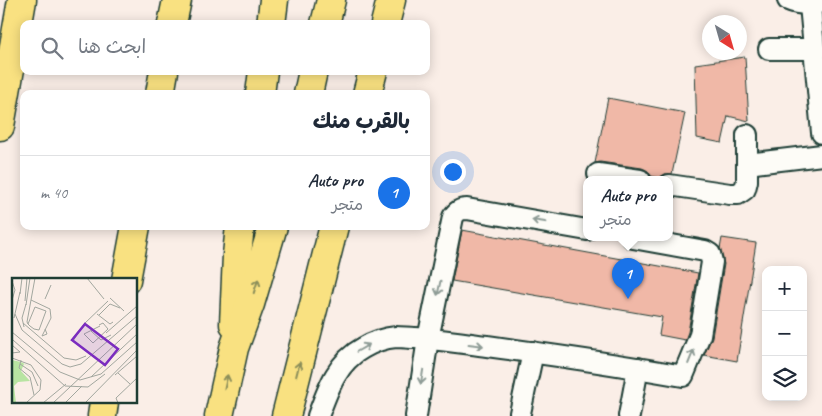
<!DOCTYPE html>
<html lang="ar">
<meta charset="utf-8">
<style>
:root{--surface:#fff;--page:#f6f6f7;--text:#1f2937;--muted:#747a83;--line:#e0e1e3;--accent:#1a73e8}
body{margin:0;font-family:Caveat,"Playpen Sans Arabic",sans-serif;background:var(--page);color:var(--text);direction:rtl}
.controls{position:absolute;right:15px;bottom:15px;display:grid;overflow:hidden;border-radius:10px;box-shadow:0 2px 12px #0003}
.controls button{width:45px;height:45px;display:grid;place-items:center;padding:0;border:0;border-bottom:1px solid var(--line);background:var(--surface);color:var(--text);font:25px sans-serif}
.compass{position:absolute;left:702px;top:15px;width:45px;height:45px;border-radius:50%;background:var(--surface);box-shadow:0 2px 12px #0003;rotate:143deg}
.you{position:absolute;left:452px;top:171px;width:18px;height:18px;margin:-12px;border:4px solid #fff;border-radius:50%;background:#1a73e8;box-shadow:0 0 0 8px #1a73e833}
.badge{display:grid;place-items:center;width:32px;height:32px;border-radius:50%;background:var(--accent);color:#fff;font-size:16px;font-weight:700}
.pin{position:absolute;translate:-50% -41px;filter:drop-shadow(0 1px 2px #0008)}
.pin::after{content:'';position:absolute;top:26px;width:18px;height:15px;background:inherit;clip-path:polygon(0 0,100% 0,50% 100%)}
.popup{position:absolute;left:583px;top:176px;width:90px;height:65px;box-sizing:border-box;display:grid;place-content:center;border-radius:10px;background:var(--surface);filter:drop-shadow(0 1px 4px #0005);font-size:16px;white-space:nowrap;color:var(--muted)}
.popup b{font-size:19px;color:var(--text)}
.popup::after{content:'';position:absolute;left:50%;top:100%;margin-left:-10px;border:10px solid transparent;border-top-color:var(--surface)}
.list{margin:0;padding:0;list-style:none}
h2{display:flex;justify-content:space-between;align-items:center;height:65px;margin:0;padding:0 20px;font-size:21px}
h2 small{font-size:16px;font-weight:400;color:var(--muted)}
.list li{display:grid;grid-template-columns:32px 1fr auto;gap:15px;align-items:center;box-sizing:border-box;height:75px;padding:0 20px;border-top:1px solid var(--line)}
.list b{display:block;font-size:19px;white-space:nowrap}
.list p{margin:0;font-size:16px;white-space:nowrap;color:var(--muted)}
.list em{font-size:16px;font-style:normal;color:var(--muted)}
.icon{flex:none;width:28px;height:28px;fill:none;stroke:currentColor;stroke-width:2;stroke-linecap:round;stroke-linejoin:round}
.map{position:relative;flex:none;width:822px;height:416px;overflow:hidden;direction:ltr}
.search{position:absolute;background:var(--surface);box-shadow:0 2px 12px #0003;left:20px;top:20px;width:410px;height:55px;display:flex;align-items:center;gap:12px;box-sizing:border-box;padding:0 18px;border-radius:10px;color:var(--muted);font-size:19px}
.panel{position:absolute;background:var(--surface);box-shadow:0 2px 12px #0003;left:20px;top:90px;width:410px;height:140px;border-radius:10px;direction:rtl}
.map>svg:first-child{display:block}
</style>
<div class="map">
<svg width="822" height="416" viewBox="0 0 822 416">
<rect width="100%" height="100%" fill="#faeee7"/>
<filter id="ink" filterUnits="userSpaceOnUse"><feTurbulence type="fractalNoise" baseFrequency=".02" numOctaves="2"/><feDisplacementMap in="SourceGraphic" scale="10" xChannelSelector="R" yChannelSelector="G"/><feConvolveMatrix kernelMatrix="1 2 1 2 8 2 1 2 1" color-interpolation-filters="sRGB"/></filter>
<g filter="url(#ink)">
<g fill="#f0b8a7" stroke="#1f3d34">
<path d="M 745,57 L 749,121 L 728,116 L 722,143 L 697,138 L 695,64 Z"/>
<path d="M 608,98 L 685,113 L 672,174 L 665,174 L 660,178 L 651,176 L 648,171 L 642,168 L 600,162 L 595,163 Z"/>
<path d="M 462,230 L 698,273 L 688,332 L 685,340 L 659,335 L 662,317 L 452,281 Z"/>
<path d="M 722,238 L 756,243 L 737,361 L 704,355 L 712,337 L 724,264 L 720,249 Z"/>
</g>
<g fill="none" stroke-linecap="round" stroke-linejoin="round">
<g stroke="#1f3d34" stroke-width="24">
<g id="service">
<path d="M 788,0 C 799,5 810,5 822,2"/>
<path d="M 810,5 L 822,133"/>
<path d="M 769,49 L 814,49"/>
<path d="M 747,164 L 822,155"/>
<path d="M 598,174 L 640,180"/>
<path d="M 669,185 L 730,194 L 738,194 L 745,189 L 747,181 L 747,135"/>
<path d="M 520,413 L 533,352"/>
<path d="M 318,416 C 328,389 337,362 363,348 C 373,342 385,338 396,337 C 402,337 409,338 415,338 C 439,339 463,343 487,346 C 553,355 618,364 683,376 L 700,335 L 712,262 L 710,254 L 705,251 L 633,238"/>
<path d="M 416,416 L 428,339 L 453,217 C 457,211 460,209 467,209 L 587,230"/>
<path d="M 629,416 L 638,368"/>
</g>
</g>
<g stroke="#1f3d34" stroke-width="31">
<g id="motorway">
<path d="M 172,24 L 177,0"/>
<path d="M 271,24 L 274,0"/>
<path d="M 325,24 L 331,0"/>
<path d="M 385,24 L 391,0"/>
<path d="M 160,94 L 164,71"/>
<path d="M 260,94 L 263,71"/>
<path d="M 308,94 L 313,71"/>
<path d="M 367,94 L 373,71"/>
<path d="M 0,126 L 22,0"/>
<path d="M 126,280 L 136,226"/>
<path d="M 234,324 L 237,255 L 240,226"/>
<path d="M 102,416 L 104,402"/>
<path d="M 219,416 L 234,348 L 250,304 L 273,226"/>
<path d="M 286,416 L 334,226"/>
</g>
</g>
<use href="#service" stroke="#fdfcf7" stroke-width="20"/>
<use href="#motorway" stroke="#f9e181" stroke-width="28"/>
</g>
<defs><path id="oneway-shaft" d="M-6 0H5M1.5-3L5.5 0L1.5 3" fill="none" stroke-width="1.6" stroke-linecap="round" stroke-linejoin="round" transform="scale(1.25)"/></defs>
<g stroke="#8e9c96">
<use href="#oneway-shaft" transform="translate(539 221) rotate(-170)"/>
<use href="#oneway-shaft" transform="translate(439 288) rotate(102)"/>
<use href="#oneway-shaft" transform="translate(476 345) rotate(7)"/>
<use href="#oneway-shaft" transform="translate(363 348) rotate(-30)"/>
<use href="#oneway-shaft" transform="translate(691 357) rotate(-68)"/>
<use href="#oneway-shaft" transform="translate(422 377) rotate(99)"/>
</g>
<g stroke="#8c8f5a">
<use href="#oneway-shaft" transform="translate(256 286) rotate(-72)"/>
<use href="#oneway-shaft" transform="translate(298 369) rotate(-76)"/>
<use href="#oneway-shaft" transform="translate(226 382) rotate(-78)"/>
</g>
</g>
<g transform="translate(12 278)">
<rect width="125" height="125" fill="#faeee7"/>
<path d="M 0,82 L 9,84 L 20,90 L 12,86 L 9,93 L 18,103 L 6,104 L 2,108 L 4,125 L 0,125 Z" fill="#b8e4a2"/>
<path fill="none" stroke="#a2a79f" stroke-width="1" d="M 75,0 L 92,21M 0,3 L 3,12 L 0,22M 8,16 L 10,0M 98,20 L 112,33M 33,21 L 39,7M 19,22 L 38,31 L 39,40 L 30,58 L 35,56 L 33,51M 13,23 L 15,0M 14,27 L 18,0M 3,36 L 10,52 L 50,86 L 58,89 L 69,86 L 125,38M 85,36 L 98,46 L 101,44M 87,37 L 98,26 L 108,30M 2,40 L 8,14M 11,45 L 52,80 L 64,82 L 74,78M 16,46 L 23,29 L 34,33 L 27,52 L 22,51 L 18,48 L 16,46 L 15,44 L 23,0M 87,47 L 91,45 L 96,51 L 81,65 L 72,56 L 88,48M 12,49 L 10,40 L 14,26M 79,53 L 89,62 L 99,57M 0,54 L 48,94 L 68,102 L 89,96 L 125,64M 94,55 L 125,28M 1,62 L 53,108 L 76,109 L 93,96M 61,63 L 72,46 L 96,23M 0,67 L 8,74 L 0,75M 0,80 L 19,87 L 29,102 L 28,112 L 14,125M 9,82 L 7,90 L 18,99 L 22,117M 8,86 L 20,94 L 26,108M 106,95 L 118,106M 103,97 L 125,78M 79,99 L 125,56M 31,125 L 54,106M 41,125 L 125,46M 53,125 L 70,108M 73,125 L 125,72M 106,125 L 104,120 L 125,100"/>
<path fill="#7b2cbf" fill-opacity="0.15" stroke="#7b2cbf" stroke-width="2.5" d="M 73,46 L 106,71 L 93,87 L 60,62 Z"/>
<rect width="125" height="125" fill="none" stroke="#1f3d34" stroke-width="2.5"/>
</g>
</svg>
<div class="controls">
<button>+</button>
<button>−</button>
<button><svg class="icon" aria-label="layers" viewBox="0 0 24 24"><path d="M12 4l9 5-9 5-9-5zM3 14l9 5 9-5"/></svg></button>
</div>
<svg class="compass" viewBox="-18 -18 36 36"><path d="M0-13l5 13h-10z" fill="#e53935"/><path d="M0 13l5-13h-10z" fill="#747a83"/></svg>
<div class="you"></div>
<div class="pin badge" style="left:628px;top:299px">1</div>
<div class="popup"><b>Auto pro</b>متجر</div>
<div class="search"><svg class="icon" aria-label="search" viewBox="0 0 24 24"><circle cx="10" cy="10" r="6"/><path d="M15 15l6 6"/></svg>ابحث هنا</div>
<section class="panel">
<h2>بالقرب منك<small></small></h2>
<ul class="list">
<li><span class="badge">1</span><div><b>Auto pro</b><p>متجر</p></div><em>40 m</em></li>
</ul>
</section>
</div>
